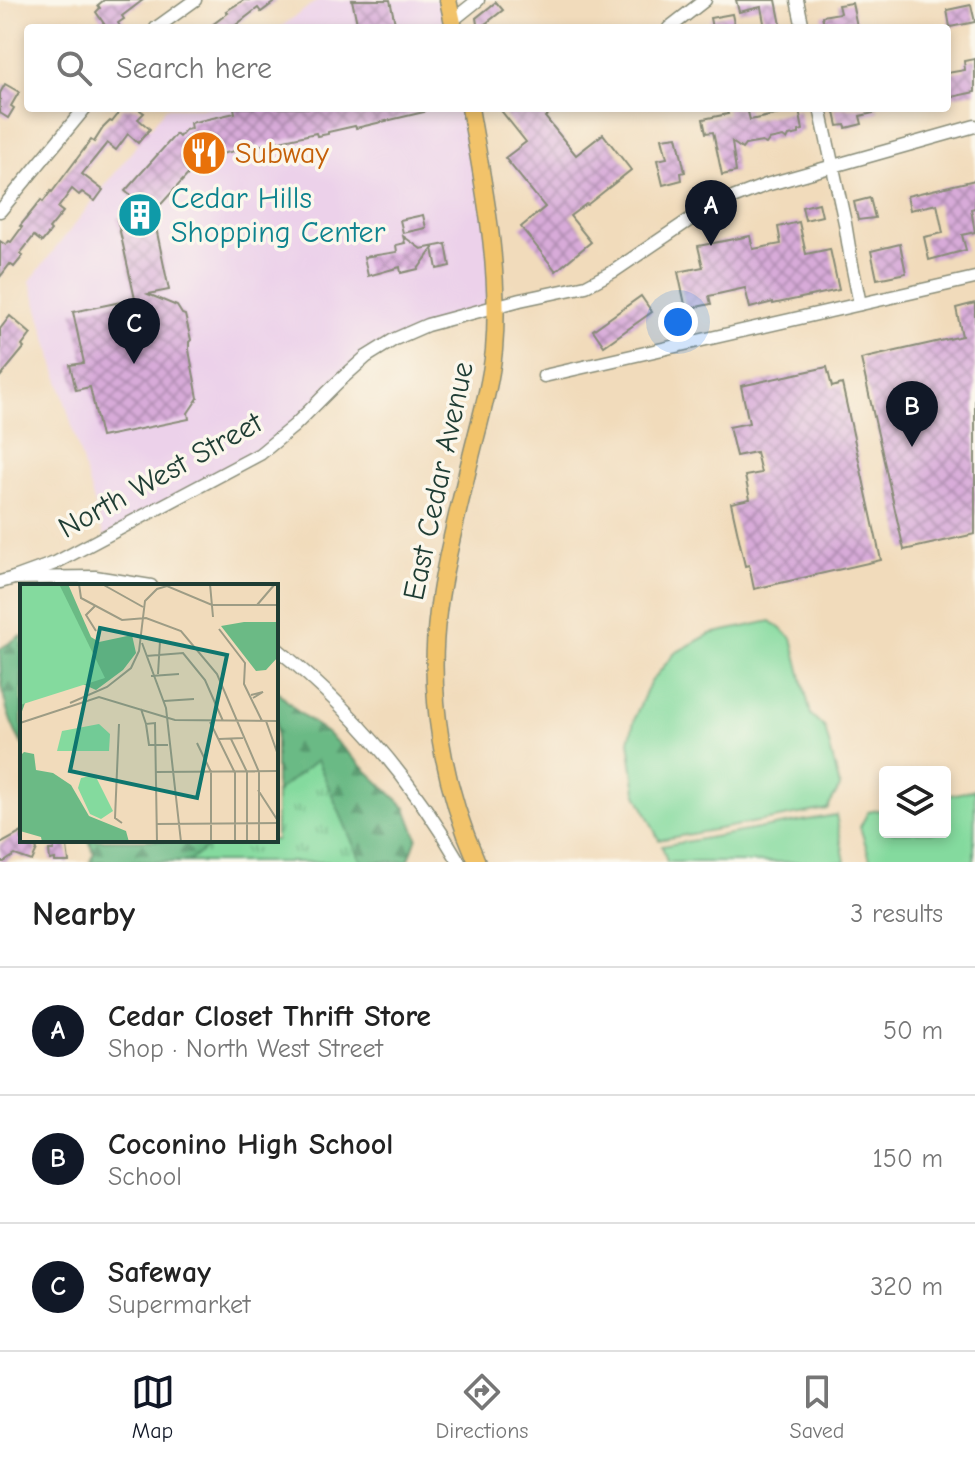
<!DOCTYPE html>
<meta charset="utf-8">
<style>
:root{--surface:#fff;--page:#f6f6f6;--text:#222;--muted:#767676;--line:#e0e0e0;--accent:#111827}
body{margin:0;font-family:"Comic Neue",sans-serif;background:var(--page);color:var(--text)}
.controls{position:absolute;right:24px;bottom:24px;display:grid;overflow:hidden;border-radius:8px;box-shadow:0 4px 12px #0003}
.controls button{width:72px;height:72px;display:grid;place-items:center;padding:0;border:0;border-bottom:2px solid var(--line);background:var(--surface);color:var(--text);font:40px sans-serif}
.you{position:absolute;left:678px;top:322px;width:28px;height:28px;margin:-20px;border:6px solid #fff;border-radius:50%;background:#1a73e8;box-shadow:0 0 0 12px #1a73e833}
.badge{display:grid;place-items:center;width:52px;height:52px;border-radius:50%;background:var(--accent);color:#fff;font-size:26px;font-weight:700}
.pin{position:absolute;translate:-50% -66px;filter:drop-shadow(0 2px 4px #0008)}
.pin::after{content:'';position:absolute;top:42px;width:28px;height:24px;background:inherit;clip-path:polygon(0 0,100% 0,50% 100%)}
.list{margin:0;padding:0;list-style:none}
h2{display:flex;justify-content:space-between;align-items:center;height:104px;margin:0;padding:0 32px;font-size:34px}
h2 small{font-size:26px;font-weight:400;color:var(--muted)}
.list li{display:grid;grid-template-columns:52px 1fr auto;gap:24px;align-items:center;box-sizing:border-box;height:128px;padding:0 32px;border-top:2px solid var(--line)}
.list b{display:block;font-size:30px;white-space:nowrap}
.list p{margin:0;font-size:26px;white-space:nowrap;color:var(--muted)}
.list em{font-size:26px;font-style:normal;color:var(--muted)}
.icon{flex:none;width:44px;height:44px;fill:none;stroke:currentColor;stroke-width:2;stroke-linecap:round;stroke-linejoin:round}
.map{position:relative;flex:none;width:975px;height:862px;overflow:hidden}
.search{position:absolute;background:var(--surface);box-shadow:0 4px 12px #0003;left:24px;right:24px;top:24px;height:88px;display:flex;align-items:center;gap:20px;box-sizing:border-box;padding:0 28px;border-radius:8px;color:var(--muted);font-size:30px}
.sheet{height:488px;background:var(--surface)}
nav{display:flex;justify-content:space-around;align-items:center;box-sizing:border-box;height:112px;border-top:2px solid var(--line);background:var(--surface);font-size:22px;color:var(--muted)}
nav a{display:grid;justify-items:center;gap:4px}
nav .on{color:var(--accent)}
.map>svg:first-child{display:block}
</style>
<div class="map">
<svg width="975" height="862" viewBox="0 0 975 862">
<defs>
<pattern id="forest-firs" width="22" height="20" patternUnits="userSpaceOnUse" patternTransform="scale(2)"><rect width="22" height="20" fill="#6bba85"/><path d="M5 1l3.5 6h-7zM16 11l3.5 6h-7z" fill="#57986e"/></pattern>
<pattern id="park-tufts" width="24" height="20" patternUnits="userSpaceOnUse" patternTransform="scale(2)"><rect width="24" height="20" fill="#84da9e"/><path d="M3 7l-1-3M5 7V3M7 7l1-3M15 17l-1-3M17 17v-4M19 17l1-3" fill="none" stroke="#6bb282"/></pattern>
<pattern id="building-cross-hatch" width="8" height="8" patternUnits="userSpaceOnUse" patternTransform="scale(2)"><rect width="8" height="8" fill="#d8abd9"/><path d="M0 0l8 8M0 8l8-8" fill="none" stroke="#af8cb1"/></pattern>
</defs>
<rect width="100%" height="100%" fill="#fbf7ec"/>
<filter id="ink" filterUnits="userSpaceOnUse"><feTurbulence type="fractalNoise" baseFrequency=".0125" numOctaves="2"/><feDisplacementMap in="SourceGraphic" scale="16" xChannelSelector="R" yChannelSelector="G"/><feConvolveMatrix kernelMatrix="1 2 1 2 8 2 1 2 1" color-interpolation-filters="sRGB"/></filter>
<filter id="wash" filterUnits="userSpaceOnUse"><feTurbulence type="fractalNoise" baseFrequency=".006" numOctaves="4" result="noise"/><feDisplacementMap in="SourceGraphic" scale="32" xChannelSelector="R" yChannelSelector="G"/><feGaussianBlur stdDeviation="1.8" result="paint"/><feColorMatrix in="noise" values="0 0 0 0 0 0 0 0 0 0 0 0 0 0 0 0 0 1.4 0 .05"/><feComposite in="paint" operator="in"/></filter>
<g filter="url(#wash)">
<rect width="100%" height="100%" fill="#f1dbbb"/>
<g fill="#ecd1ea">
<path d="M 318,0 L 448,0 L 454,28 L 279,28 Z"/>
<path d="M 166,108 L 470,108 L 495,308 L 388,344 L 278,442 L 104,537 L 30,281 Z"/>
</g>
<g fill="#84da9e" stroke="#528c69" stroke-width="2">
<path d="M 771,621 L 792,638 L 811,715 L 825,728 L 840,787 L 827,809 L 659,840 L 636,792 L 629,741 L 636,714 L 650,683 L 675,653 L 710,634 Z"/>
<path d="M 975,790 L 974,862 L 871,862 L 860,827 L 868,812 L 885,809 L 885,832 L 945,832 L 945,796 Z"/>
<path d="M 836,815 L 845,862 L 667,862 L 662,846 Z"/>
</g>
<g fill="url(#forest-firs)" stroke="#457c5c" stroke-width="2">
<path d="M 20,636 L 22,636 L 22,744 C 4,714 0,684 0,649 Z"/>
<path d="M 276,690 L 297,711 L 327,733 L 406,808 L 417,837 L 408,862 L 90,862 L 94,853 L 89,840 L 276,840 Z"/>
</g>
<path fill="url(#park-tufts)" stroke="#528c69" stroke-width="2" d="M 317,760 L 361,862 L 188,862 L 216,840 L 276,840 L 276,792 Z"/>
<g id="blocks">
<g fill="url(#building-cross-hatch)">
<path d="M 104,0 L 143,0 L 122,16 L 124,19 L 118,23 L 121,28 L 107,28 L 96,12 L 100,8 L 98,5 Z"/>
<path d="M 244,0 L 277,0 L 261,12 L 258,8 L 232,28 L 208,28 L 228,13 L 226,11 Z"/>
<path d="M 352,0 L 390,0 L 396,28 L 358,28 Z"/>
<path d="M 736,0 L 776,0 L 781,25 L 765,28 L 761,7 L 739,12 Z"/>
<path d="M 496,2 L 503,10 L 480,28 L 477,24 L 476,18 Z"/>
<path d="M 852,3 L 857,26 L 841,28 L 841,26 L 825,28 L 822,16 L 840,13 L 838,5 Z"/>
<path d="M 971,5 L 975,22 L 950,27 L 947,10 Z"/>
<path d="M 732,14 L 735,28 L 712,28 L 710,18 Z"/>
<path d="M 975,59 L 975,92 L 947,98 L 947,73 L 965,70 L 964,61 Z"/>
<path d="M 5,84 L 19,92 L 11,106 L 14,108 L 8,118 L 0,113 L 0,93 Z"/>
<path d="M 123,108 L 137,108 L 144,113 L 138,119 L 150,129 L 138,143 L 128,134 L 116,150 L 107,143 L 82,174 L 103,190 L 95,201 L 82,192 L 79,195 L 72,189 L 58,208 L 63,212 L 49,229 L 51,231 L 42,242 L 34,236 L 20,254 L 23,256 L 14,267 L 10,264 L 0,277 L 0,241 L 6,245 L 9,241 L 11,242 L 22,227 L 20,226 L 41,200 L 43,202 L 51,191 L 52,192 L 91,140 L 94,142 L 103,128 L 110,121 L 112,122 Z"/>
<path d="M 234,108 L 424,108 L 424,112 L 356,128 L 355,126 L 328,132 L 328,134 L 317,136 L 316,133 L 203,158 L 153,213 L 169,290 L 148,294 L 177,306 L 182,314 L 185,315 L 191,340 L 189,342 L 189,350 L 198,398 L 188,413 L 189,419 L 101,437 L 90,387 L 76,390 L 70,365 L 84,363 L 73,312 L 135,299 L 117,218 L 126,217 L 124,205 L 132,197 L 125,191 L 176,134 L 179,137 L 185,130 L 191,129 L 190,123 L 235,113 Z"/>
<path d="M 499,108 L 556,108 L 545,117 L 576,155 L 603,134 L 631,170 L 587,205 L 586,204 L 570,216 L 591,242 L 556,271 L 521,227 L 545,207 L 505,158 L 526,142 Z"/>
<path d="M 726,108 L 747,108 L 750,120 L 799,110 L 803,130 L 799,131 L 799,134 L 789,136 L 787,140 L 783,137 L 769,140 L 766,144 L 762,142 L 745,145 L 742,149 L 732,142 L 736,172 L 722,175 L 713,132 L 706,133 L 703,119 L 728,114 Z"/>
<path d="M 834,108 L 878,108 L 878,112 L 860,116 L 862,124 L 846,128 L 845,125 L 838,126 Z"/>
<path d="M 677,136 L 685,172 L 681,173 L 682,180 L 663,185 L 657,160 L 667,158 L 662,138 Z"/>
<path d="M 975,180 L 975,208 L 971,209 L 975,232 L 962,235 L 966,250 L 929,260 L 924,237 L 943,233 L 937,204 L 910,210 L 907,196 Z"/>
<path d="M 870,198 L 875,218 L 858,220 L 854,202 Z"/>
<path d="M 819,203 L 822,216 L 805,220 L 802,207 Z"/>
<path d="M 423,215 L 426,228 L 403,233 L 400,220 Z"/>
<path d="M 799,222 L 806,254 L 830,249 L 839,290 L 773,304 L 773,302 L 750,308 L 745,288 L 709,296 L 711,304 L 686,309 L 678,272 L 703,267 L 698,246 L 750,236 L 753,249 L 781,244 L 778,227 Z"/>
<path d="M 403,236 L 421,249 L 446,244 L 450,266 L 437,269 L 433,248 L 418,269 L 401,273 L 400,267 L 368,276 L 364,257 L 397,252 L 396,245 L 405,243 Z"/>
<path d="M 900,244 L 906,273 L 877,279 L 871,251 Z"/>
<path d="M 641,296 L 652,312 L 604,346 L 593,330 Z"/>
<path d="M 975,303 L 975,534 L 904,550 L 861,359 L 962,336 L 956,308 Z"/>
<path d="M 10,316 L 31,334 L 22,346 L 24,348 L 0,377 L 0,329 Z"/>
<path d="M 827,367 L 832,387 L 842,384 L 881,560 L 754,589 L 749,565 L 745,566 L 731,503 L 750,499 L 745,476 L 761,473 L 756,452 L 736,456 L 729,427 L 749,423 L 741,386 Z"/>
<path d="M 22,832 L 22,840 L 31,840 L 37,850 L 32,861 L 15,855 L 4,862 L 0,862 L 0,844 Z"/>
<path d="M 66,840 L 69,862 L 55,862 L 55,859 L 50,860 L 49,850 L 54,850 L 53,842 Z"/>
</g>
</g>
</g>
<g filter="url(#ink)">
<use href="#blocks" fill-opacity="0" stroke="#888c78" stroke-width="2"/>
<g fill="none" stroke-linecap="round" stroke-linejoin="round">
<g stroke="#888c78" stroke-width="15">
<g id="minor">
<path d="M 797,0 L 803,28"/>
<path d="M 453,20 L 478,0"/>
<path d="M 156,28 L 195,0"/>
<path d="M 669,28 L 705,0"/>
<path d="M 820,108 L 845,223 L 851,260 L 860,304"/>
<path d="M 0,211 L 85,108"/>
<path d="M 544,376 L 975,278"/>
<path d="M 14,578 L 55,563 L 260,454 L 294,426 L 337,383 L 366,357 L 395,339 L 427,325 L 520,300 L 586,286 L 614,271 L 707,208 L 766,185 L 975,126"/>
<path d="M 0,582 L 14,578 L 95,577 L 151,586"/>
<path d="M 276,648 C 350,707 412,780 459,862"/>
</g>
</g>
<g stroke="#888c78" stroke-width="19">
<g id="major">
<path d="M 448,0 L 454,28"/>
<path d="M 470,108 C 484,188 501,269 494,350 C 490,390 477,430 468,469 C 457,517 444,564 438,612 C 427,696 443,785 477,862"/>
</g>
</g>
<use href="#minor" stroke="#fff" stroke-width="12"/>
<use href="#major" stroke="#f2c36a" stroke-width="16"/>
</g>
</g>
<defs>
<g id="restaurant-disc" transform="scale(2.3)"><circle r="9.5" fill="#e8710a" stroke="#fbf7ec"/><path d="M-5-6h1v4h1v-4h1v4h1v-4h1v5L-1.5 .5V6h-2V.5L-5-1ZM5-6V6H3V1.5H1.5Q1.5-4 5-6Z" fill="#fff"/></g>
<g id="building-disc" transform="scale(2.3)"><circle r="9.5" fill="#0f9aa8" stroke="#fbf7ec"/><path d="M-4-6H4V6H1V3H-1V6H-4ZM-2.5-4.3h1.7v1.8h-1.7ZM.8-4.3h1.7v1.8H.8ZM-2.5-1h1.7V.8h-1.7ZM.8-1h1.7V.8H.8Z" fill="#fff"/></g>
</defs>
<g fill-rule="evenodd">
<use href="#restaurant-disc" x="204" y="153"/>
<use href="#building-disc" x="140" y="215"/>
</g>
<g text-anchor="middle" stroke-width="7" stroke-linejoin="round" paint-order="stroke">
<g font-size="30" fill="#c56008" stroke="#fbf7ec" text-anchor="start">
<text x="235" y="163">Subway</text>
</g>
<g font-size="30" fill="#0d838f" stroke="#fbf7ec" text-anchor="start">
<text x="171" y="208">Cedar Hills<tspan x="171" dy="34">Shopping Center</tspan></text>
</g>
<g font-size="30" fill="#1f3d34" stroke="#fbf7ec">
<text transform="translate(160 475) rotate(-29)" y="10">North West Street</text>
<text transform="translate(438 481) rotate(-78)" y="10">East Cedar Avenue</text>
</g>
</g>
<g transform="translate(20 584)">
<rect width="258" height="258" fill="#f1dbbb"/>
<path d="M 79,140 L 90,150 L 89,167 L 37,167 L 42,147 ZM 75,191 L 93,227 L 81,235 L 70,230 L 58,204 L 61,194 Z" fill="#84da9e"/>
<path d="M 11,0 L 48,0 L 71,53 L 79,58 L 112,51 L 116,69 L 103,86 L 76,106 L 58,98 L 9,108 L 0,133 ZM 224,38 L 258,38 L 258,73 L 246,86 L 236,87 L 201,42 ZM 4,168 L 14,170 L 16,186 L 33,189 L 51,201 L 69,232 L 106,247 L 109,258 L 22,258 L 21,253 L 0,247 L 0,172 Z" fill="#6bba85"/>
<path d="M 0,0 L 39,0 L 85,94 L 0,121 Z" fill="#84da9e"/>
<path fill="none" stroke="#9d9c85" stroke-width="2" d="M 59,0 L 61,14 L 102,36 L 126,34 L 161,47 L 197,90 L 239,188 L 239,258M 82,0 L 123,23M 190,0 L 193,33M 237,21 L 255,0M 75,22 L 66,31 L 76,47M 199,45 L 225,79 L 224,100 L 242,137M 122,59 L 146,124 L 161,258M 126,72 L 163,69 L 185,96 L 203,137M 138,90 L 140,57M 131,92 L 159,90M 231,111 L 243,108 L 233,114M 144,117 L 174,115M 50,119 L 87,103 L 111,84 L 119,67 L 125,17 L 137,5 L 147,2 L 192,21 L 258,21M 121,125 L 126,140 L 135,139 L 137,258M 246,137 L 258,171M 190,138 L 215,189 L 215,258M 0,139 L 79,113 L 155,136 L 258,137M 99,140 L 95,234 L 102,239M 126,140 L 129,161 L 148,161M 199,155 L 223,154M 211,155 L 227,188 L 227,258M 177,159 L 191,188 L 191,258M 136,188 L 258,187M 238,206 L 258,237M 136,240 L 258,239"/>
<path fill="#0f766e" fill-opacity="0.15" stroke="#0f766e" stroke-width="4" d="M 80,44 L 207,71 L 177,214 L 50,187 Z"/>
<rect width="258" height="258" fill="none" stroke="#1f3d34" stroke-width="4"/>
</g>
</svg>
<div class="controls">
<button><svg class="icon" aria-label="layers" viewBox="0 0 24 24"><path d="M12 4l9 5-9 5-9-5zM3 14l9 5 9-5"/></svg></button>
</div>
<div class="you"></div>
<div class="pin badge" style="left:711px;top:246px">A</div>
<div class="pin badge" style="left:912px;top:447px">B</div>
<div class="pin badge" style="left:134px;top:364px">C</div>
<div class="search"><svg class="icon" aria-label="search" viewBox="0 0 24 24"><circle cx="10" cy="10" r="6"/><path d="M15 15l6 6"/></svg>Search here</div>
</div>
<section class="sheet">
<h2>Nearby<small>3 results</small></h2>
<ul class="list">
<li><span class="badge">A</span><div><b>Cedar Closet Thrift Store</b><p>Shop · North West Street</p></div><em>50 m</em></li>
<li><span class="badge">B</span><div><b>Coconino High School</b><p>School</p></div><em>150 m</em></li>
<li><span class="badge">C</span><div><b>Safeway</b><p>Supermarket</p></div><em>320 m</em></li>
</ul>
</section>
<nav>
<a class="on"><svg class="icon" aria-label="map" viewBox="0 0 24 24"><path d="M3 6l6-2 6 2 6-2v14l-6 2-6-2-6 2zM9 4v14M15 6v14"/></svg>Map</a>
<a><svg class="icon" aria-label="directions" viewBox="0 0 24 24"><path d="M12 3l9 9-9 9-9-9zM9 14v-3h6M13 9l2 2-2 2"/></svg>Directions</a>
<a><svg class="icon" aria-label="saved" viewBox="0 0 24 24"><path d="M7 4h10v16l-5-4-5 4z"/></svg>Saved</a>
</nav>
